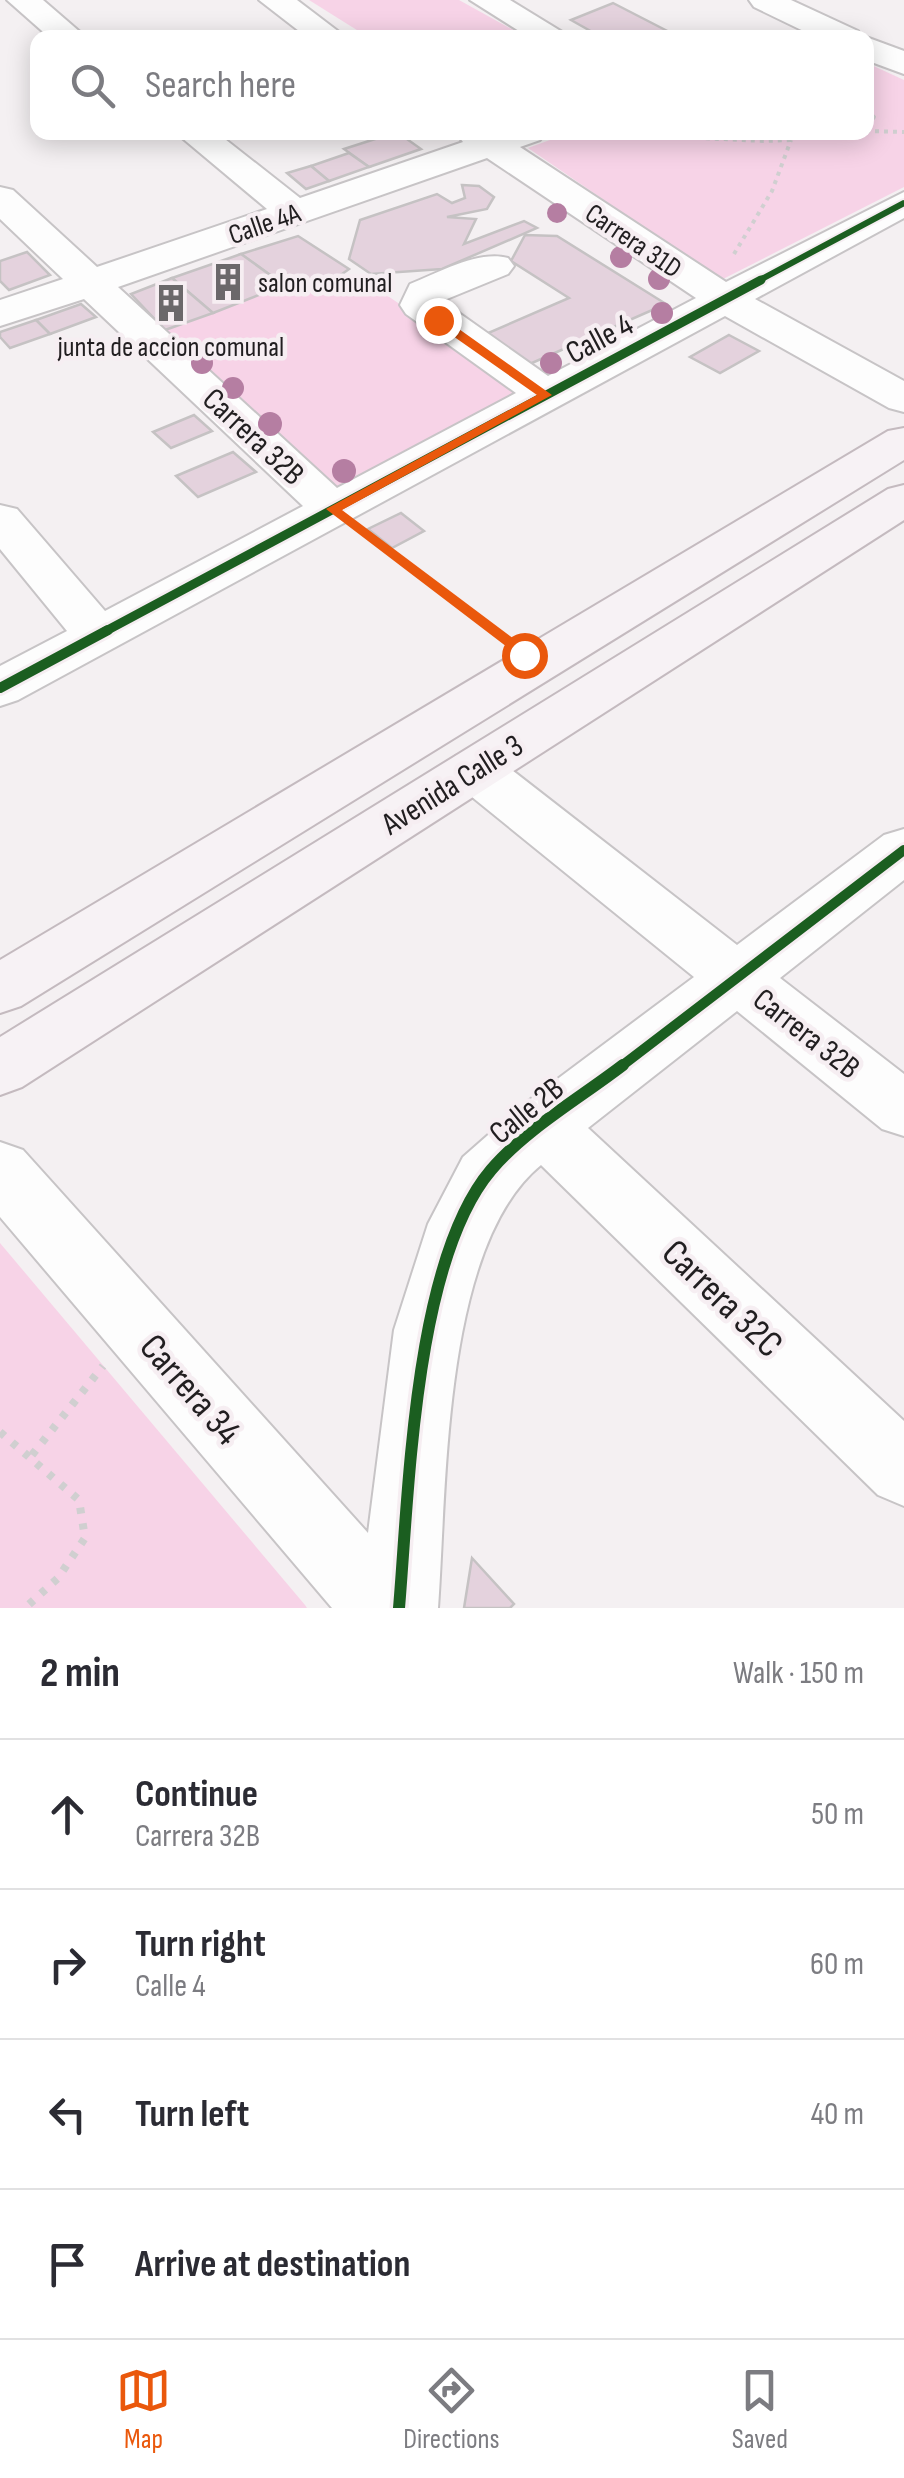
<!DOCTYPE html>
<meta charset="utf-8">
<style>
:root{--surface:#fff;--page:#f7f7f7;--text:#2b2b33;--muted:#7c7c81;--line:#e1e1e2;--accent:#ea580c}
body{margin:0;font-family:"Sofia Sans Condensed",sans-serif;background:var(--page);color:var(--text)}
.stop{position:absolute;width:30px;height:30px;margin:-22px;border:8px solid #ea580c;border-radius:50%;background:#fff}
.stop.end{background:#ea580c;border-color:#fff;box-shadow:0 2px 10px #0008}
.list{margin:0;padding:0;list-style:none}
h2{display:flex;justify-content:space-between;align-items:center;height:130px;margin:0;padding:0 40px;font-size:42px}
h2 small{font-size:32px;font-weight:400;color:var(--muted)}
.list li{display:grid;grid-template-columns:65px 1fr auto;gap:30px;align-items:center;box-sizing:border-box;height:150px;padding:0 40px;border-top:2px solid var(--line)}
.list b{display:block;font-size:38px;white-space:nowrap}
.list p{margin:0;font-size:32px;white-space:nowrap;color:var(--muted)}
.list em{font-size:32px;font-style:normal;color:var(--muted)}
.icon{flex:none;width:55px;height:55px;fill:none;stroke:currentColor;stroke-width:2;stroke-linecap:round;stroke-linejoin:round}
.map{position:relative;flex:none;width:904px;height:1608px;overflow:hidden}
.search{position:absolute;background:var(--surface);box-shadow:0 5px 25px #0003;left:30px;right:30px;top:30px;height:110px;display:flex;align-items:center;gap:25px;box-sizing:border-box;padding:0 35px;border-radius:20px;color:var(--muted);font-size:38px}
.sheet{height:730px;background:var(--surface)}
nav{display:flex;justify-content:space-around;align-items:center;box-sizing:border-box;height:140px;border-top:2px solid var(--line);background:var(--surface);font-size:28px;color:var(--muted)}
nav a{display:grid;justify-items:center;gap:5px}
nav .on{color:var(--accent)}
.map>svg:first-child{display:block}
</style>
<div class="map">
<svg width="904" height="1608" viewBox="0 0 904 1608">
<rect width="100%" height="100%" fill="#f4f0f2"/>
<g fill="#f7d3e7">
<path d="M 309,0 L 459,0 L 526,37 L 368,37 Z"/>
<path d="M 867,63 L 904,80 L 904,187 L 721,280 L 528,148 L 569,133 L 866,132 Z"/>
<path d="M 284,285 C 319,294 351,286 385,294 L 531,394 L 341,499 L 165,330 Z"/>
<path d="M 0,1243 L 305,1605 L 307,1608 L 0,1608 Z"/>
</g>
<g fill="#e4d2dd" stroke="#c5c2c3" stroke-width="2.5">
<path d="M 613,3 L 681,38 L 603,38 L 571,20 Z"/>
<path d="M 397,132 L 421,149 L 369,167 L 344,149 Z"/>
<path d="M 349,153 L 369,167 L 329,181 L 311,166 Z"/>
<path d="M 311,166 L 329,181 L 306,189 L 287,173 Z"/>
<path d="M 462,185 L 479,186 L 494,197 L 487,209 L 447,217 L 476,219 L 464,244 L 524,221 L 537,228 L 442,269 L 371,274 L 349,259 L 360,220 L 437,194 L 452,203 L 465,198 Z"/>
<path d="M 525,235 L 557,236 L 666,304 L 516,370 L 472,340 L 569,298 L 511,261 Z"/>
<path d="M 298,236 L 349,269 L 317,292 L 284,285 L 241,254 Z"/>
<path d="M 27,252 L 50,275 L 9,290 L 0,281 L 0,261 Z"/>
<path d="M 241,254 L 284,285 L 213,313 L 172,278 Z"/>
<path d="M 172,278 L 213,313 L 165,330 L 131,294 Z"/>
<path d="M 81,304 L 96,317 L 50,334 L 36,320 Z"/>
<path d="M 36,320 L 50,334 L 10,348 L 0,337 L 0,332 Z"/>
<path d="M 729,335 L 759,351 L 720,373 L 690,357 Z"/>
<path d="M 194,415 L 212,431 L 171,448 L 153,432 Z"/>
<path d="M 233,452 L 256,472 L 198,497 L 176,476 Z"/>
<path d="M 401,513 L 424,531 L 392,548 L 368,529 Z"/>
<path d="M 472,1558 L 514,1604 L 510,1608 L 464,1608 Z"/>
</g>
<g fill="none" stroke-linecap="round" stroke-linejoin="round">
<g stroke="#c7c4c6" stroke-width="4">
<g id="minor">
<path d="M 7,0 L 43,0 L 87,38 L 50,38 Z"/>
<path d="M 259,0 L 297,0 L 347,38 L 308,38 Z"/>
<path d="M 470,0 L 510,0 L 572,38 L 530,38 Z"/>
<path d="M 749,0 L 791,0 L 858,31 L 862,38 L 818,38 L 754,7 Z"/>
<path d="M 866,37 L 904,51 L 904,74 L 866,60 Z"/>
<path d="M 175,132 L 216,132 L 300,198 L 463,142 L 455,132 L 545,132 L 540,140 L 520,147 L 726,282 L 904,192 L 904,218 L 755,299 L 904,381 L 904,412 L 889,408 L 725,316 L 18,700 L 0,706 L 0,666 L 67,631 L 0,549 L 0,505 L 17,509 L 105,611 L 303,506 L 84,299 L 0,326 L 0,300 L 63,279 L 0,219 L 0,187 L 13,190 L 97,267 L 267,209 ZM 487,158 L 696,298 L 548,376 L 442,301 L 508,274 L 514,266 L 508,258 C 477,250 439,273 410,284 L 400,305 L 406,314 L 516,393 L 337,488 L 118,287 Z"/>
<path d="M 475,751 L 494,756 L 737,945 L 884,835 L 904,829 L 904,880 L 780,978 L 904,1074 L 904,1136 L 882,1129 L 737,1011 L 588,1128 L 904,1421 L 904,1506 L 878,1495 L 541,1165 C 442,1246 447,1487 438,1608 L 332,1608 L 0,1217 L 0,1142 L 23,1150 L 368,1533 L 394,1330 L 428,1224 L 463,1157 L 520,1107 L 694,977 L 456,784 L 448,770 L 456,756 Z"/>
</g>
</g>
<g stroke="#c4babf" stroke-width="4">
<g id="major">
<path d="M 904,428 L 904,460 L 21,1006 L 0,1013 L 0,960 L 888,431 Z"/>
<path d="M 904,485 L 904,520 L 22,1087 L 0,1095 L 0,1037 L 888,489 Z"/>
</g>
</g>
<g stroke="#d0cfd0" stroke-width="4" stroke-dasharray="4 5" stroke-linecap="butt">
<path d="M 866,110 L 874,117 L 866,129"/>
<path d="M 866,131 L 904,132"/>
<path d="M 571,132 L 764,141 L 791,140 L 806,132"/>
<path d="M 776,132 L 790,139"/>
<path d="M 829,132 L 856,132"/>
<path d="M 734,254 L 772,191 L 791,140"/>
</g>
<path stroke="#d0cfd0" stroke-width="5" stroke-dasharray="4 6" stroke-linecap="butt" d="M 366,534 L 494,632"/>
<path stroke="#d0cfd0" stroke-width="6" stroke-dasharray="5 8" stroke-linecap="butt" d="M 491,630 L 503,639"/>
<g stroke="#d0cfd0" stroke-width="8" stroke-dasharray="6 10" stroke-linecap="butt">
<path d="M 0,1432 L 79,1500 L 85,1538 L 58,1578 L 25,1608"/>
<path d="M 32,1455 L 103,1366"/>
</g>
<use href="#minor" fill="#fdfdfd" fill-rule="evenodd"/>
<use href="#major" fill="#f7f2f5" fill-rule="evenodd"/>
<g stroke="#f6eef2" stroke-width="10">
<path id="cycleway-far3" d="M 756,282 L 904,203"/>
</g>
<g stroke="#f6eef2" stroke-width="14">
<path id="cycleway-far2" d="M 104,632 L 761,280"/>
</g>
<g stroke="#f6eef2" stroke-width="16">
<g id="cycleway-far1">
<path d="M 0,688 L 108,630"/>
<path d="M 619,1068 L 904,850"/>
</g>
</g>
<g stroke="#f6eef2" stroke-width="19">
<path id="cycleway" d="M 399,1608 C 409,1491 414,1261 491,1170 C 526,1129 580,1098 623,1065"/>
</g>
<use href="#cycleway-far3" stroke="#1b5e20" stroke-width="6"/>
<use href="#cycleway-far2" stroke="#1b5e20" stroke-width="9"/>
<use href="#cycleway-far1" stroke="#1b5e20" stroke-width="10"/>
<use href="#cycleway" stroke="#1b5e20" stroke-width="12"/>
</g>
<g fill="#b57ea2">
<circle cx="557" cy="213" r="10"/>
<circle cx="621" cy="257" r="11"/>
<circle cx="659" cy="279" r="11"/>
<circle cx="662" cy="313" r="11"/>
<circle cx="598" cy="342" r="11"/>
<circle cx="202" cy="363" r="11"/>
<circle cx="551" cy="363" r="11"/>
<circle cx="233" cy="388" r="11"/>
<circle cx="270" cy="424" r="12"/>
<circle cx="344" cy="471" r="12"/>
</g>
<path fill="#ea580c" d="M 433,317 L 442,317 L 552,395 L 342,510 L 530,651 L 530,659 L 524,660 L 326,509 L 537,395 L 433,322 Z"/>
<defs>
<g id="building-bare" transform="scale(3)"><path d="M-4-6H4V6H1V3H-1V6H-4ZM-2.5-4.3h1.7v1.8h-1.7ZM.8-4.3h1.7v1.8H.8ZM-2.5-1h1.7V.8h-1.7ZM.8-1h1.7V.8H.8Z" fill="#6b686a" stroke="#f6eef2" stroke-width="2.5" paint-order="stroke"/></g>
</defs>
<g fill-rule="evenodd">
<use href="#building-bare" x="228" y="282"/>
<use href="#building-bare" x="171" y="303"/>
</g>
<g text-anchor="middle" stroke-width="9" stroke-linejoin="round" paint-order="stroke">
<g font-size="28" fill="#211e20" stroke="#f6eef2">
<text transform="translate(264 223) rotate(-19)" y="10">Calle 4A</text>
<text transform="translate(634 240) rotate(34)" y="10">Carrera 31D</text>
</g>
<g font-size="28" fill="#211e20" stroke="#f6eef2" text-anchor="start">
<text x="258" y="292">salon comunal</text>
<text x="171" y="356" text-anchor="middle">junta de accion comunal</text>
</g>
<g font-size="32" fill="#211e20" stroke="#f6eef2">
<text transform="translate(599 338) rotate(-28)" y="11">Calle 4</text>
<text transform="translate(254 436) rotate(43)" y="11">Carrera 32B</text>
<text transform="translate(452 784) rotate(-32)" y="11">Avenida Calle 3</text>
<text transform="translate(807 1033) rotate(38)" y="11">Carrera 32B</text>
<text transform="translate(526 1110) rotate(-39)" y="11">Calle 2B</text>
</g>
<g font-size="38" fill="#211e20" stroke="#f6eef2">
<text transform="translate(723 1298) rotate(44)" y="13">Carrera 32C</text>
<text transform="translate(191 1389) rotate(49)" y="13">Carrera 34</text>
</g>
</g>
</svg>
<div class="stop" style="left:524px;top:655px"></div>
<div class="stop end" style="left:438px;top:320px"></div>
<div class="search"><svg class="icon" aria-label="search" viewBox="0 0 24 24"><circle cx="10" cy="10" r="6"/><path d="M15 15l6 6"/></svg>Search here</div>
</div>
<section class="sheet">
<h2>2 min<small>Walk · 150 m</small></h2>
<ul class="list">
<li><svg class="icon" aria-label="ahead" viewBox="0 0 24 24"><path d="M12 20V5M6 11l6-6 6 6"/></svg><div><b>Continue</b><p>Carrera 32B</p></div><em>50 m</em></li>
<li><svg class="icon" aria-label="right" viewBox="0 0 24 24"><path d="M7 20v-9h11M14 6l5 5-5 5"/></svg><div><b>Turn right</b><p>Calle 4</p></div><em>60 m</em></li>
<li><svg class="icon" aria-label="left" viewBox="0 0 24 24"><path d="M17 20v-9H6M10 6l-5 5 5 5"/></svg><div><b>Turn left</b></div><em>40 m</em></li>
<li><svg class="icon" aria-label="arrive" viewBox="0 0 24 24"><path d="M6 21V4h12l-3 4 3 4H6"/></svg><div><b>Arrive at destination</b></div></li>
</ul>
</section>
<nav>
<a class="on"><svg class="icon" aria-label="map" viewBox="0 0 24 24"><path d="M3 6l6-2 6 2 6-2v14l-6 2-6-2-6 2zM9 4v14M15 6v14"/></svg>Map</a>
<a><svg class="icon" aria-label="directions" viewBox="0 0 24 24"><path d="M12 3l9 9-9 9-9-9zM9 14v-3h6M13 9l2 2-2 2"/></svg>Directions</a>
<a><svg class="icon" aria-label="saved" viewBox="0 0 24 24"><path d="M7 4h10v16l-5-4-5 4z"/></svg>Saved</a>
</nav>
